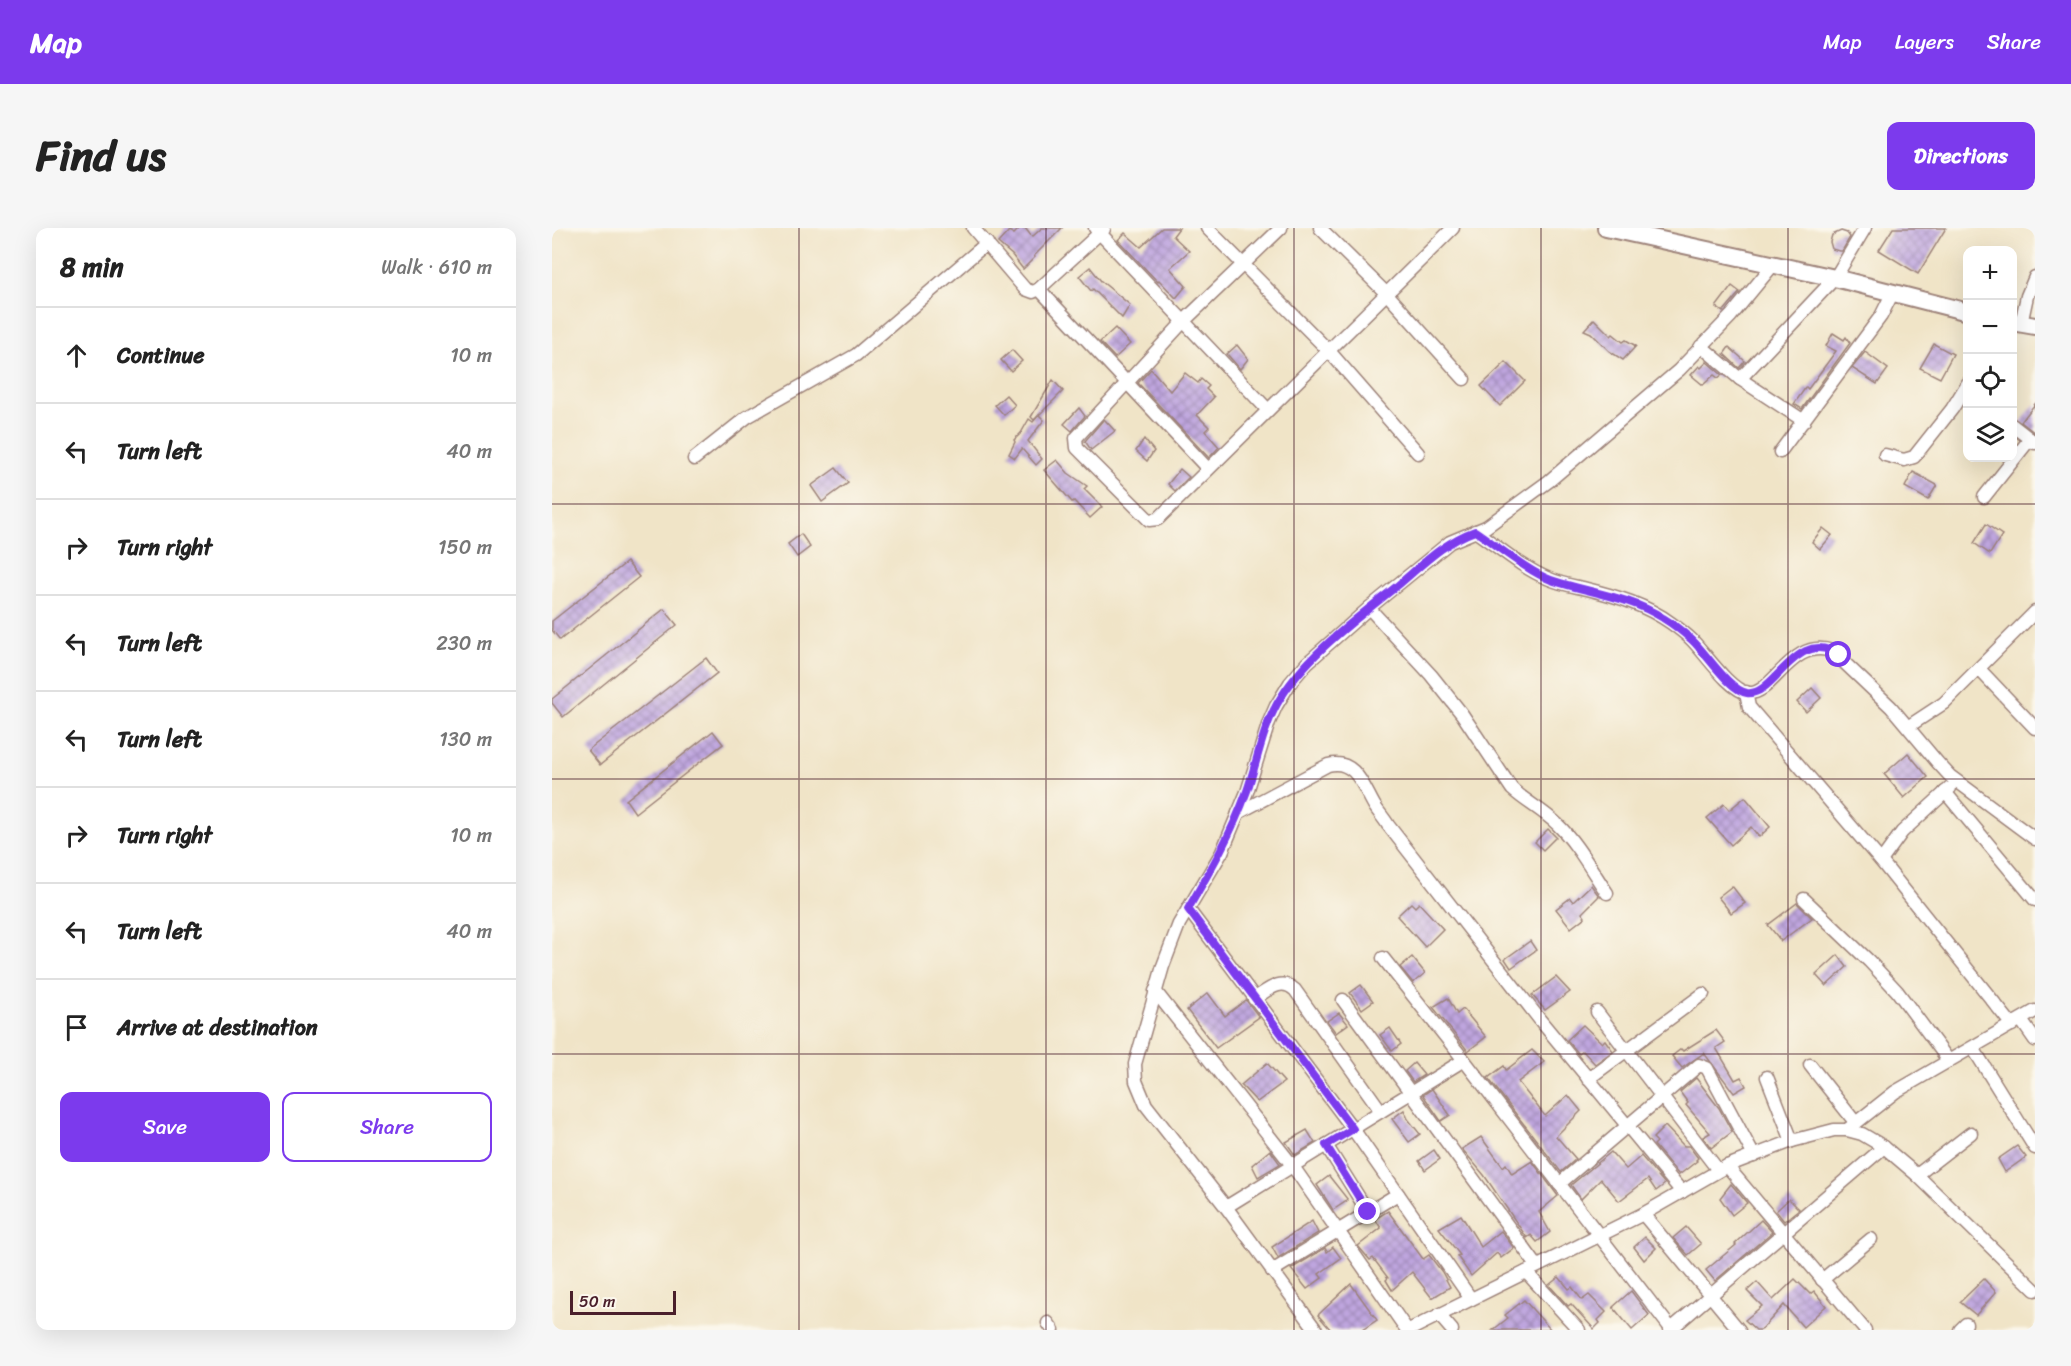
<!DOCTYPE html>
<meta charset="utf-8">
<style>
:root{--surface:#fff;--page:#f6f6f6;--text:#222;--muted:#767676;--line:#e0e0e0;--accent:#7c3aed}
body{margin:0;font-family:Sriracha,sans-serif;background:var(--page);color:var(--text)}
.controls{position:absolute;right:18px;top:18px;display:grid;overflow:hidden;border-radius:12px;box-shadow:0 6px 24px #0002}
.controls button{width:54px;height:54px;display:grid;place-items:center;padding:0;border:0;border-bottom:2px solid var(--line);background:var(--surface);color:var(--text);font:30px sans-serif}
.scale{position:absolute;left:18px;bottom:15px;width:106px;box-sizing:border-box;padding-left:6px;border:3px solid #4a1f2b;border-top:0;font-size:16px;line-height:21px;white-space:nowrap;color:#4a1f2b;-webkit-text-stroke:4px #fbf7ec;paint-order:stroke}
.stop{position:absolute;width:18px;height:18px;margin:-14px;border:4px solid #7c3aed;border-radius:50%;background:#fff}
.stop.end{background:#7c3aed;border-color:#fff;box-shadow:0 2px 6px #0008}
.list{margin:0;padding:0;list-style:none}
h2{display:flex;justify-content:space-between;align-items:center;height:78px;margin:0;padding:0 24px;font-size:26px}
h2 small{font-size:20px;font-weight:400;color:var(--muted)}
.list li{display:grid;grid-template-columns:39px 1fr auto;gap:18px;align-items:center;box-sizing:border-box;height:96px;padding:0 24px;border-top:2px solid var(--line)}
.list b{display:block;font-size:22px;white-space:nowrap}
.list em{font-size:20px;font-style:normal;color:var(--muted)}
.actions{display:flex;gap:12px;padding:18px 24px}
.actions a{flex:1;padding:14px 0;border:2px solid var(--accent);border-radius:12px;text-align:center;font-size:21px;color:var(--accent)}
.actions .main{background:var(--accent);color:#fff}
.icon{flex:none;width:33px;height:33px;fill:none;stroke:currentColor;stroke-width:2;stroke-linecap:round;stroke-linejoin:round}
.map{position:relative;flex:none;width:1483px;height:1102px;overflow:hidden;border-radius:12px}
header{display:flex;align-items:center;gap:36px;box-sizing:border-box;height:84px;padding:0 30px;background:var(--accent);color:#fff}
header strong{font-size:28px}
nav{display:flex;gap:33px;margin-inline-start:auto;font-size:21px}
.intro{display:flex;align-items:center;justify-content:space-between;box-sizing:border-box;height:144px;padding:0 36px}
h1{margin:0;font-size:42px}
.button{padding:15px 27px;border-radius:12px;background:var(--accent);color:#fff;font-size:21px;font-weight:700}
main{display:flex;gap:36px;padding:0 36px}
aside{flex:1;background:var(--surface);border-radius:12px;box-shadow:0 6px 24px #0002}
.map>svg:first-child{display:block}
</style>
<header>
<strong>Map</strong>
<nav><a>Map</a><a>Layers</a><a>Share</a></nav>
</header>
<div class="intro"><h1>Find us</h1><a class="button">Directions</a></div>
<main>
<aside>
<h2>8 min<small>Walk · 610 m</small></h2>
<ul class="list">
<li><svg class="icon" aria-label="ahead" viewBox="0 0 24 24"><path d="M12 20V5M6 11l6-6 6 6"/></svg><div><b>Continue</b></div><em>10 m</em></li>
<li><svg class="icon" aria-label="left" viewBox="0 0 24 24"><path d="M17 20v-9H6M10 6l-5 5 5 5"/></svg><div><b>Turn left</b></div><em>40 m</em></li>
<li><svg class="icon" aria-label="right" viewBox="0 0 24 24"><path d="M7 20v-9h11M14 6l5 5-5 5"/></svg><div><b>Turn right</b></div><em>150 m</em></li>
<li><svg class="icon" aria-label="left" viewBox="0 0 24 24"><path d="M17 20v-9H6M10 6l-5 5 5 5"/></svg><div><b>Turn left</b></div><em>230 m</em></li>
<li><svg class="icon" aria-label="left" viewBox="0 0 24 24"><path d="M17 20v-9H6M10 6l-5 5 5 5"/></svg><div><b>Turn left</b></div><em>130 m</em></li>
<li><svg class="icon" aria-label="right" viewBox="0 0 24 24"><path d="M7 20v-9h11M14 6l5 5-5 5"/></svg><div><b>Turn right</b></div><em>10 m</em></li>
<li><svg class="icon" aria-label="left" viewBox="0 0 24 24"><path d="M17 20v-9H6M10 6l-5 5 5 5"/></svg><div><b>Turn left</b></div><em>40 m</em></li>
<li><svg class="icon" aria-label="arrive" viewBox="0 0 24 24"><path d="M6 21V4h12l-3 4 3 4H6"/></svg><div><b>Arrive at destination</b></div></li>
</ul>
<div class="actions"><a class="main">Save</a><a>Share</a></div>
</aside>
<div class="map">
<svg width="1483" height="1102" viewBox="0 0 1483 1102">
<defs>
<pattern id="building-cross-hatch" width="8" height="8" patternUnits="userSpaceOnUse" patternTransform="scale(1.5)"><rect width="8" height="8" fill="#bfa6df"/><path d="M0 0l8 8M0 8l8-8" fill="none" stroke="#9d87b5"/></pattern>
</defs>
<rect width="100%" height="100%" fill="#fbf7ec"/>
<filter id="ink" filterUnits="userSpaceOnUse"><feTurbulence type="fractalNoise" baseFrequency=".0167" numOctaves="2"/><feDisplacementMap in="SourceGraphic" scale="12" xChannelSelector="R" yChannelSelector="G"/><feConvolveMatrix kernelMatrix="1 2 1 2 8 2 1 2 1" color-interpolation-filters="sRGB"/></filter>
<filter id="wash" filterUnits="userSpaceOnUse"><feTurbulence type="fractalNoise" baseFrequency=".008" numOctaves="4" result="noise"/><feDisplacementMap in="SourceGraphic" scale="24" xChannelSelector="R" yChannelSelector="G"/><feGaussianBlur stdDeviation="1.35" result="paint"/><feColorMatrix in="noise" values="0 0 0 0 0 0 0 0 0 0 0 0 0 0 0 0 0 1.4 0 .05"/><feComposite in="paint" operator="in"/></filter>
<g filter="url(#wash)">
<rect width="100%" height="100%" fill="#f0e4c7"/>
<g id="blocks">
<g fill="url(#building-cross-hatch)">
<path d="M 468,0 L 473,0 L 480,9 L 490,0 L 510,0 L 482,28 L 483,29 L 471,41 L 460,27 L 446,15 L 457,3 L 462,6 Z"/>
<path d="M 610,0 L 627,0 L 621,8 L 637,23 L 618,40 L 634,58 L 624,70 L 607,52 L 606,54 L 566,12 L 573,5 L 589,19 Z"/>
<path d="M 1341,0 L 1394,0 L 1366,46 L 1327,22 Z"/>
<path d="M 1289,3 L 1295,5 L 1298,9 L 1290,23 L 1287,23 L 1280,21 L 1278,14 L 1280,7 Z"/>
<path d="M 538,39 L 549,53 L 578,77 L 570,90 L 541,61 L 539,63 L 527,48 Z"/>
<path d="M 1180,58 L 1188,64 L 1171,84 L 1164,79 Z"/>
<path d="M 1042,91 L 1059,108 L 1061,106 L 1071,114 L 1074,112 L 1084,118 L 1071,132 L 1057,123 L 1039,105 L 1032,102 Z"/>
<path d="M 563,100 L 578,116 L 563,130 L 548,114 Z"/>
<path d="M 1281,105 L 1292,112 L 1294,109 L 1298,115 L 1250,181 L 1242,176 L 1254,159 L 1256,161 L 1284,123 L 1274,118 Z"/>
<path d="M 1382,116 L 1401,126 L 1388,150 L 1368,140 Z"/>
<path d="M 685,117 L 696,131 L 688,141 L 675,126 Z"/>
<path d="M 1177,119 L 1193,133 L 1187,140 L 1172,126 Z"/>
<path d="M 460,122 L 470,133 L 459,143 L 449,132 Z"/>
<path d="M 1313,124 L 1336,141 L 1325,156 L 1300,140 Z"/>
<path d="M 954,134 L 973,153 L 948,178 L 929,158 Z"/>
<path d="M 1155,134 L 1170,147 L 1166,150 L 1162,147 L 1151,157 L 1139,147 L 1147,138 L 1149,140 Z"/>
<path d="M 599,141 L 618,163 L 633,145 L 646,155 L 649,151 L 657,158 L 654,161 L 662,169 L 645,187 L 657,199 L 653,203 L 667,219 L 657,230 L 586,155 Z"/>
<path d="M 501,152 L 511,163 L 482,192 L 479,189 Z"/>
<path d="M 454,167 L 463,177 L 452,187 L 443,177 Z"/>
<path d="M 1483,176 L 1483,205 L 1469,194 Z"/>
<path d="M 527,180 L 533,188 L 520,203 L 512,196 Z"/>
<path d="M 487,187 L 492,192 L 476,213 L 490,231 L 484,237 L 470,221 L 463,230 L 457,226 L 463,214 L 462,212 L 469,205 L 477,191 L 481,194 Z"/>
<path d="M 552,191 L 563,203 L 539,222 L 533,213 Z"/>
<path d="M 592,211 L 602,223 L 595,233 L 584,223 Z"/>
<path d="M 505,232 L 516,245 L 535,258 L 532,261 L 550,279 L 538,290 L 522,273 L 520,274 L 492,242 Z"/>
<path d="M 284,240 L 296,255 L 270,274 L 259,258 Z"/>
<path d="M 628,241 L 637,249 L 623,263 L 616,256 Z"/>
<path d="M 1361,244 L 1385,257 L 1376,272 L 1353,259 Z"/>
<path d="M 1434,296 L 1450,307 L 1438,326 L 1422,315 Z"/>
<path d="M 1271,300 L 1280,307 L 1268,321 L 1260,314 Z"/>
<path d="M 249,306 L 258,319 L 245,329 L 236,316 Z"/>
<path d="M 75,334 L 87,349 L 8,412 L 0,402 L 0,393 Z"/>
<path d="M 112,381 L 125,397 L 11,489 L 0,475 L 0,471 Z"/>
<path d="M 154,430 L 165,445 L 48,537 L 36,522 Z"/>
<path d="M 1260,460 L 1269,470 L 1254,484 L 1245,474 Z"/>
<path d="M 161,503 L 171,516 L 83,585 L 74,572 Z"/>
<path d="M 1356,525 L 1376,549 L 1352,570 L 1332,546 Z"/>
<path d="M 1193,569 L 1218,599 L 1207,609 L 1199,599 L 1179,617 L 1155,590 L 1172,576 L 1177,582 Z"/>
<path d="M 996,601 L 1004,609 L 991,622 L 983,614 Z"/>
<path d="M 1039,657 L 1047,668 L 1030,685 L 1033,689 L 1019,700 L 1004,681 L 1018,670 L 1021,674 Z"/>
<path d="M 1180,658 L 1193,675 L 1179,685 L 1166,669 Z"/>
<path d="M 859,675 L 863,679 L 867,675 L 891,701 L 873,719 L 845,688 Z"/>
<path d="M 1245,675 L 1260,690 L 1229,713 L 1216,697 Z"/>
<path d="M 978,713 L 984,722 L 959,740 L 953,731 Z"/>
<path d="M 1286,727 L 1295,739 L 1274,758 L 1264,747 Z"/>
<path d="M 860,729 L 873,745 L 861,755 L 848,739 Z"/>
<path d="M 1004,749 L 1018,764 L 993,782 L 980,767 Z"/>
<path d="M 809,757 L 821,773 L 810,781 L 798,765 Z"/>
<path d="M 656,765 L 673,788 L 694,772 L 707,789 L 664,820 L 635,782 Z"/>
<path d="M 896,770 L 905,786 L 911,781 L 934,809 L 916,823 L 881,779 Z"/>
<path d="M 787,785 L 796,796 L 784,805 L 775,793 Z"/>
<path d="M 1031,797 L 1050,815 L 1053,812 L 1061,823 L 1043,836 L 1031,823 L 1027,826 L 1015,812 Z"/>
<path d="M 838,800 L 849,816 L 840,823 L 828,807 Z"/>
<path d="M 1164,802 L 1173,814 L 1164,820 L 1183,852 L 1189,849 L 1194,858 L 1182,865 L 1152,825 L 1130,840 L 1120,828 L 1129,821 L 1131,823 Z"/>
<path d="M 980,822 L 992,834 L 966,854 L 993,888 L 1016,867 L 1029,883 L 1004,908 L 1024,931 L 1009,944 L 936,850 L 952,838 L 954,842 Z"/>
<path d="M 715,835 L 732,854 L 705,874 L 689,857 Z"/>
<path d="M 862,835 L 872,847 L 861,854 L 853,843 Z"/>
<path d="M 1144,850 L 1167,880 L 1180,904 L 1159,920 L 1151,909 L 1158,905 L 1134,877 L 1136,875 L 1128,864 Z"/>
<path d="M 880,861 L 898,887 L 889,893 L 871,867 Z"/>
<path d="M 852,882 L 856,891 L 868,906 L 857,914 L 840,891 Z"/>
<path d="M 1113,898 L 1132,918 L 1137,918 L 1146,930 L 1144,932 L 1145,933 L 1127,947 L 1102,917 L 1105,914 L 1101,910 Z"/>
<path d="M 755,902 L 763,915 L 743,927 L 734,914 Z"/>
<path d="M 929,909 L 951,939 L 954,936 L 960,946 L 980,933 L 1006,968 L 987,984 L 998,1004 L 985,1014 L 979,1007 L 975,1010 L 932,947 L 910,921 Z"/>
<path d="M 1465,918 L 1474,929 L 1453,944 L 1446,931 Z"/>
<path d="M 718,922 L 728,936 L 706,949 L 700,937 Z"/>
<path d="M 882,922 L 888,931 L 873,942 L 867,933 Z"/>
<path d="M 1059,924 L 1074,941 L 1089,928 L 1113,956 L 1104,963 L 1096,951 L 1067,973 L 1049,951 L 1029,971 L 1019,957 Z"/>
<path d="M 777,948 L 796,972 L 781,982 L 765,957 Z"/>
<path d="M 1179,956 L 1195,975 L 1180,987 L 1168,970 Z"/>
<path d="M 1237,971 L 1247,981 L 1232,993 L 1224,983 Z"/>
<path d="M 836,983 L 871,1031 L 877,1027 L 890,1044 L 898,1059 L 880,1070 L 860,1044 L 840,1062 L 834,1052 L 836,1050 L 821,1030 L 818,1032 L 806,1018 L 829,1000 L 823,991 Z"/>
<path d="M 909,987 L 929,1019 L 949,1003 L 962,1020 L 949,1030 L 945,1025 L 919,1048 L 905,1028 L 908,1027 L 887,1000 Z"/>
<path d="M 1209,992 L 1220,1004 L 1163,1053 L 1154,1042 L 1184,1017 L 1183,1016 Z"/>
<path d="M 760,993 L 766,1005 L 726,1030 L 720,1019 Z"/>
<path d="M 1134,999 L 1149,1016 L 1136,1027 L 1121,1010 Z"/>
<path d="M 1093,1009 L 1104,1020 L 1092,1032 L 1082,1019 Z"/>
<path d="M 781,1019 L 789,1030 L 767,1046 L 770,1050 L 755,1061 L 739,1041 L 773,1020 L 775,1024 Z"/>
<path d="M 1007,1049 L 1017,1061 L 1020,1059 L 1030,1072 L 1037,1067 L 1054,1084 L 1046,1092 L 1048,1095 L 1042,1101 L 1019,1076 L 1016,1078 L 997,1057 Z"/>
<path d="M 1243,1051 L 1258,1066 L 1262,1063 L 1274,1078 L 1251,1099 L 1232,1077 L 1209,1102 L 1204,1102 L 1193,1092 L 1210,1078 L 1195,1063 L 1205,1054 L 1221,1072 Z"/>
<path d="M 1432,1051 L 1444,1064 L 1424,1087 L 1408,1074 Z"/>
<path d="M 799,1056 L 825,1092 L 810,1102 L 779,1102 L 766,1087 Z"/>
<path d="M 1079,1063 L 1097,1087 L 1080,1102 L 1061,1079 Z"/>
<path d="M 972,1072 L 999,1102 L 941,1102 L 956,1090 L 953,1087 Z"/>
</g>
</g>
</g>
<g filter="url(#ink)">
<use href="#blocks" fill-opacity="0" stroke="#9d8279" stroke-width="1.5"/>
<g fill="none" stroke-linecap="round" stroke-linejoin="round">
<g stroke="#9d8279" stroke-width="15">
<g id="street">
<path d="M 421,0 L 473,61 L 481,64 L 487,61 L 552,1"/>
<path d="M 543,0 L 716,182"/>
<path d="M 655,0 L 777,123 L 866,225"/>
<path d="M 729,0 L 632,93 L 524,210 L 525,220 L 597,292 L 606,291 L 901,0"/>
<path d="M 768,0 L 835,66 L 912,151"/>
<path d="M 487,61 L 656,241"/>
<path d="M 1469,96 L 1475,68 L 1483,49"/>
<path d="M 1149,118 L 1188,151 L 1252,193"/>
<path d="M 1188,151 L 1283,50 L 1313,0"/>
<path d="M 1460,197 L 1483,215"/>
<path d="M 1228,224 L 1329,88 L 1340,66"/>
<path d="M 1333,227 L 1352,232 L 1362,229 L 1400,181 L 1416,155"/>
<path d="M 142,231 L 195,189 L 304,127 L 435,15"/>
<path d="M 1432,269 L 1478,211"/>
<path d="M 923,303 C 945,318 972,341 995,350 C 1008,356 1022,358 1035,361 C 1064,368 1094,377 1119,395 C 1126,400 1134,406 1140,412 C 1153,425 1178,463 1196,465 C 1221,468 1239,409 1280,423 L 1339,479 L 1386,535 L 1398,548 L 1483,611"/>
<path d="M 817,380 L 879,447 L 910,486 L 960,561 C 974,574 991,582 1005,596 C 1024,614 1040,643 1055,665"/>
<path d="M 1427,441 L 1483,500"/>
<path d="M 1194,464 L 1197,479 L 1329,633 L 1460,797"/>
<path d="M 1357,498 L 1392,475 L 1483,384"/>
<path d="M 1393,564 L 1483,672"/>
<path d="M 686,585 L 776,537 C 803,530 811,558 822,577 C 826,584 832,590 836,597 L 988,792 L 1130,964"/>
<path d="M 1329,633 L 1350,604 L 1398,560"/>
<path d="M 1252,671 L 1317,733 L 1345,763 L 1397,833"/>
<path d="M 636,681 L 801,901 L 919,1071"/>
<path d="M 831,730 L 912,832 L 1120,1102"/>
<path d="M 603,763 L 740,937 L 855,1102"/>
<path d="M 702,771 C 716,762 729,749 743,762 L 829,883"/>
<path d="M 791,772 L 985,1038"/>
<path d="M 1045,784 L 1166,942"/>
<path d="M 1469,792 L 1483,812"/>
<path d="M 1421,820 L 1483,920"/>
<path d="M 1258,837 L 1303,894"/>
<path d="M 1215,849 L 1240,913"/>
<path d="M 1036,851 L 1151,766"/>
<path d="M 1295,902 L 1343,864 L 1483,783"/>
<path d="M 774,917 L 816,984"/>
<path d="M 1175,938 L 1313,1102"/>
<path d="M 1365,947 L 1419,905"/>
<path d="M 1007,956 L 1147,837 L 1155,840 L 1202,928"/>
<path d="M 674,979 L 912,832"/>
<path d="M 1091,986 L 1187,1102"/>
<path d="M 720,1043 L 846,966"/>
<path d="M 974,1044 L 1027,1102"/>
<path d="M 1270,1052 L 1319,1011"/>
<path d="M 887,1087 L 900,1102"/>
<path d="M 496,1095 L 501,1102"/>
<path d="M 764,1102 L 674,979 L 594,877 L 584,853 L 583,836 L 611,738 L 627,696 L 670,624 L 695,564 L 717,494 L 724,478 L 738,455 L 755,435 L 817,380 L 898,314 L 934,299 L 997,253 L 1127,142 L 1179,88 L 1221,37"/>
<path d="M 857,1102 L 1091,986 L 1175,938 L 1240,913 L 1282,902 L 1295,902 L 1310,906 L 1332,919 L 1365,947 L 1483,1062"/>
<path d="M 1118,1102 L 1332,919"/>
<path d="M 1408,1102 L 1414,1096"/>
</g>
</g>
<g stroke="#9d8279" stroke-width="20">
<g id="secondary">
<path d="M 1054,0 L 1283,50 L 1416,84"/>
<path d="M 1460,94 L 1483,98"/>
</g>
</g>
<use href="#street" stroke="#fff" stroke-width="12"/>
<use href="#secondary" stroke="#fff" stroke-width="16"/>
</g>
</g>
<g fill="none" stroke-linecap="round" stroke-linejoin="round" filter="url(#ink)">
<path stroke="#7c3aed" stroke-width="8" d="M 816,984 L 774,917 L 801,901 L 636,681 C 658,643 680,605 695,563 C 705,534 710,503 725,476 C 751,430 804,391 845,358 C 870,337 892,314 923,303 C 944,317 977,344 999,352 C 1037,365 1077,368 1111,390 C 1121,396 1131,404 1140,412 C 1154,425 1177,462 1195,465 C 1223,469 1244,398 1287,427"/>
</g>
<path fill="none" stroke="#4a1f2b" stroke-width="1.5" stroke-opacity="0.55" d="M 247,0 L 247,1102M 494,0 L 494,1102M 742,0 L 742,1102M 989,0 L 989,1102M 1236,0 L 1236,1102M 0,276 L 1483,276M 0,551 L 1483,551M 0,826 L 1483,826"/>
</svg>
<div class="controls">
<button>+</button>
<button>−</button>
<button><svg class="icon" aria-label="locate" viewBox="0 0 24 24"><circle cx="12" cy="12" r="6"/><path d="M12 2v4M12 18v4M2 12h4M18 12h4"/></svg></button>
<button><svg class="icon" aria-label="layers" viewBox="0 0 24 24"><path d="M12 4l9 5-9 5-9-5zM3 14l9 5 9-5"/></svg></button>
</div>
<div class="scale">50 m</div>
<div class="stop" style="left:1287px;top:427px"></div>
<div class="stop end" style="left:816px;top:984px"></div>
</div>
</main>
